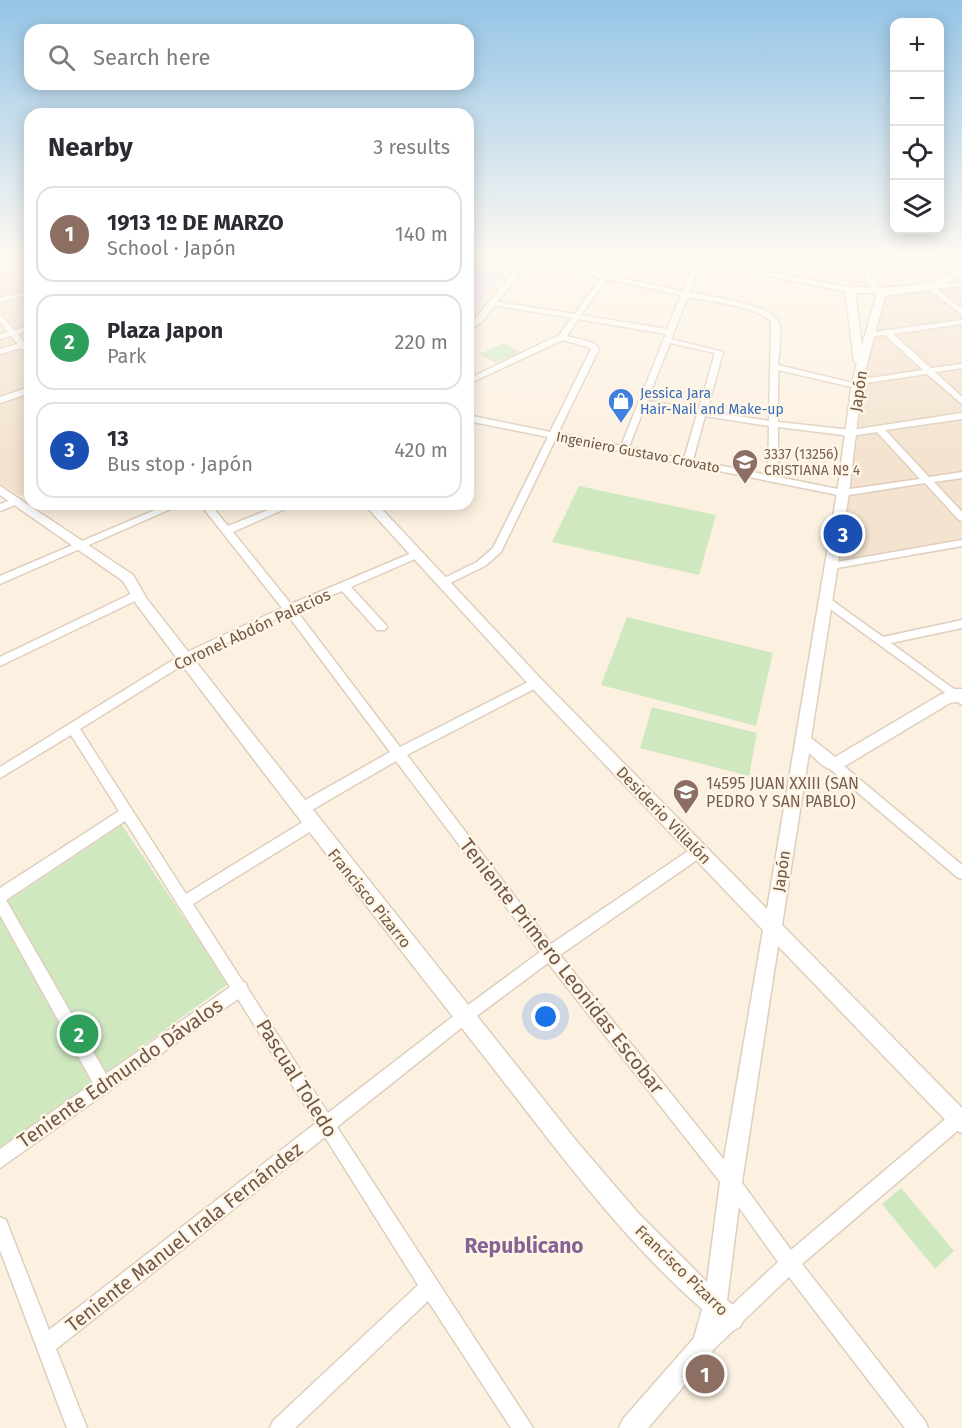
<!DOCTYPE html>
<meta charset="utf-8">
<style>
:root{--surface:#fff;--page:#f2f2f3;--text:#2b2b33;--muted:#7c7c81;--line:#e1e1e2;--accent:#0f766e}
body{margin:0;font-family:"Fira Sans",sans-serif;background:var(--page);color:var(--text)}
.controls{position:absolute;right:18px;top:18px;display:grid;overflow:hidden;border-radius:12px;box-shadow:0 3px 15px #0003}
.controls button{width:54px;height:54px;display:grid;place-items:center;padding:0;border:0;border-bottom:2px solid var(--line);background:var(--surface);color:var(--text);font:30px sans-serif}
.you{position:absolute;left:546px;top:1017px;width:21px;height:21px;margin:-15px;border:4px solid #fff;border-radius:50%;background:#1a73e8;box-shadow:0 0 0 9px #1a73e833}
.badge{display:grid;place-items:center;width:39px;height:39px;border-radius:50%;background:var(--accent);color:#fff;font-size:20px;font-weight:700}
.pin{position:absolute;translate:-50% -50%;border:3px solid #fff;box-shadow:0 2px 6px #0006}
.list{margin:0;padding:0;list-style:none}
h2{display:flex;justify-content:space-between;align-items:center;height:78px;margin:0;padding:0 24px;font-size:26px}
h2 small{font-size:20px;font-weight:400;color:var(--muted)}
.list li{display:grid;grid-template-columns:39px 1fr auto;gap:18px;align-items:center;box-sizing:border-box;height:96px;margin:0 12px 12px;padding:0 12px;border:2px solid var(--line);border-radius:18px}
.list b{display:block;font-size:22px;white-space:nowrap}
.list p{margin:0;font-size:20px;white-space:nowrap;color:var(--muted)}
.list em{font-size:20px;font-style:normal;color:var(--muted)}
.icon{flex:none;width:33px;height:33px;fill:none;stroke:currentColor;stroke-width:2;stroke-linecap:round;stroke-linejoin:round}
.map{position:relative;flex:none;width:962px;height:1428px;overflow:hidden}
.search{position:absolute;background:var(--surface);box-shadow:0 3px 15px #0003;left:24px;top:24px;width:450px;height:66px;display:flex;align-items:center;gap:15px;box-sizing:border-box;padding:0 21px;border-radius:18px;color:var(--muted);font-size:22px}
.panel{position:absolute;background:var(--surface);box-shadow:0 3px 15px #0003;left:24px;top:108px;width:450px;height:402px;border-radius:18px}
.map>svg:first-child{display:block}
</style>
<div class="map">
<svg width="962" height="1428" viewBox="0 0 962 1428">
<rect width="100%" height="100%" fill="#fcf1e1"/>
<g fill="#f3e3cf">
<path d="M 0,256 L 30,256 L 30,492 L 20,496 L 0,484 Z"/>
<path d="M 962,271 L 962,541 L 841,561 L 868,355 L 886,295 L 956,288 L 950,280 Z"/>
</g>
<path fill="#eedef7" d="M 468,256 L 517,256 L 468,316 Z"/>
<g fill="#d0e8c0">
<path d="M 504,343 L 520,352 L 496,363 L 480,354 Z"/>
<path d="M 579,486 L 716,515 L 699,575 L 552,542 Z"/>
<path d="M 627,617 L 773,653 L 756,726 L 601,685 Z"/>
<path d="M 652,707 L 757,733 L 749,776 L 640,748 Z"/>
<path d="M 122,825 L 228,984 L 0,1149 L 0,906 Z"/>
<path d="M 901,1188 L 954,1251 L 935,1269 L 882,1204 Z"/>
</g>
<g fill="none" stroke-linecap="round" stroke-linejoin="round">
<g stroke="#dfcebd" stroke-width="3">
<g id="minor">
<path d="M 617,256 L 623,256 L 610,276 L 683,291 L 694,262 L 671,257 L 670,256 L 696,258 L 697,256 L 703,256 L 702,260 L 853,288 L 853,292 L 850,292 L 701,263 L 689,292 C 706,296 773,305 779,322 C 782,332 779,353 778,365 L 853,383 L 854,380 L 857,380 L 923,370 L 885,335 L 867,337 L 867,333 L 962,320 L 962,324 L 893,334 L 931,368 L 962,364 L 962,368 L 935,372 L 962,397 L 962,404 L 927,374 L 859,384 L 860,386 L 856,388 L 778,370 L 778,422 L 851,430 L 962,413 L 962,419 L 885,430 L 929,477 L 962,472 L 962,478 L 934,482 L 962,512 L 962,521 L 959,520 L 925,483 L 843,496 L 556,438 L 501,552 L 485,566 L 448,584 L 440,584 L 439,582 L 440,580 L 477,562 L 493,548 L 548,437 L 468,421 L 468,415 L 550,432 L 591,349 L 588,347 L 563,340 L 468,384 L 468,379 L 559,335 L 572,318 L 492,305 L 488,303 L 492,301 L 575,314 L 601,278 L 524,261 L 524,259 L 603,274 ZM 607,279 L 681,295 L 667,329 L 581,315 ZM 688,297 C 708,301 759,306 771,322 L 769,421 L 707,411 L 723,352 L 671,339 ZM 578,319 L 666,334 L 621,446 L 558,433 L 599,349 L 594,343 L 567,336 ZM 670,343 L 715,353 L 699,409 L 647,401 ZM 645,406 L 697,414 L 684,459 L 629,447 ZM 705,416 L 769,426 L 768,475 L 693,460 ZM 778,427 L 851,436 L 877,432 L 920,479 L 843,490 L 778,477 Z"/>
<path d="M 870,256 L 876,256 C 865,274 868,274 881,290 L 877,292 L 861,275 L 862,269 Z"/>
<path d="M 30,259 L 30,263 L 0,271 L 0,267 Z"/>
<path d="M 962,282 L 962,286 L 937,289 L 962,309 L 962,315 L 930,290 L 881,296 L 877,294 L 881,292 L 925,286 L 925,283 L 928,283 L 933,285 Z"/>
<path d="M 30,290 L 30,294 L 0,302 L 0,298 Z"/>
<path d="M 0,315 L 15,330 L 30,326 L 30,330 L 18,334 L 24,342 L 30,341 L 30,345 L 27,346 L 30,349 L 30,356 L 21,348 L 0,354 L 0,349 L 18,344 L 11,336 L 0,339 L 0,335 L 8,332 L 0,322 Z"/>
<path d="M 30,387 L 30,393 L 0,403 L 0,397 Z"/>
<path d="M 17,498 L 20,499 L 20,503 L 0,511 L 0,504 Z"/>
<path d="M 169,504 L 182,504 L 0,584 L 0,576 Z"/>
<path d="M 200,504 L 210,504 L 228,526 L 283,504 L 296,504 L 233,532 L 291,604 L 414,552 L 422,552 L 422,556 L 351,587 L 385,624 L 387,627 L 385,630 L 377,630 L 342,591 L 296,610 L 400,747 L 532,680 L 540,680 L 542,683 L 540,686 L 407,755 L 551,944 L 694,847 L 699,845 L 704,847 L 706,851 L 704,855 L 560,955 L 737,1176 L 791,1250 L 956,1110 L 962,1108 L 962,1127 L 802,1264 L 925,1421 L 928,1428 L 905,1428 L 789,1277 L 714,1349 L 707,1352 L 700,1349 L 697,1342 L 700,1335 L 778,1262 L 725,1188 L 548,963 L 470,1021 L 337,1127 L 533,1428 L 511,1428 L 428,1301 L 295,1428 L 270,1428 L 273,1421 L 418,1285 L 325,1137 L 56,1349 L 87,1428 L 67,1428 L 0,1250 L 0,1217 L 6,1220 L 49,1330 L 316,1123 L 238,999 L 0,1168 L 0,1149 L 93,1083 L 0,915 L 0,888 L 119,811 L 71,735 L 0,778 L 0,767 L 181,655 L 282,608 ZM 287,614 L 390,752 L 295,806 L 293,810 L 295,814 L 300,815 L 305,814 L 396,761 L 540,952 L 460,1011 L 328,1113 L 248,989 L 246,983 L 243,982 L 193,904 L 316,828 L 318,824 L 316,820 L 311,818 L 306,820 L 186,894 L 80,729 L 189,661 ZM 125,821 L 230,987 L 106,1074 L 6,900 Z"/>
<path d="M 962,540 L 962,546 L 831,569 L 826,566 L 831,563 Z"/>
<path d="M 137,591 L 142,595 L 141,598 L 0,666 L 0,657 Z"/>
<path d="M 826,596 L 883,637 L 962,620 L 962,628 L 891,643 L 962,695 L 962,705 L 822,603 L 821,600 L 822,597 Z"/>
<path d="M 834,760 L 838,761 L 962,865 L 962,879 L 957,877 L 830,769 L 828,765 L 830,761 Z"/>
</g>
</g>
<g stroke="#dfcebd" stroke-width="3">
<g id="tertiary">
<path d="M 526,256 L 534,256 L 481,323 L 468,330 L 468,323 L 475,319 Z"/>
<path d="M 945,256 L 953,256 L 962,265 L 962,274 C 940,289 912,292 886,292 L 862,382 L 849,493 L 811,738 L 835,757 L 940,695 L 954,689 L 962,689 L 962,701 L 950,703 L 840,769 C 827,773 817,760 809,753 L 782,925 L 962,1108 L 962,1133 L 955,1130 L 778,946 L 742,1182 L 727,1300 L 740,1311 L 744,1319 L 740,1327 L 732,1331 L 721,1325 L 712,1353 L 648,1428 L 619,1428 L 623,1419 L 694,1338 L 702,1309 C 613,1231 545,1133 472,1041 C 359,897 247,752 137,605 L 123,581 L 0,495 L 0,486 L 133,575 L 147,599 L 232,708 L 578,1143 L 639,1214 L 707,1282 L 720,1182 L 763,930 L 531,687 L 364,504 L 377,504 L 541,679 L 767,909 L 837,493 L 852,382 L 857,364 L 854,361 L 845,290 L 850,287 C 886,287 926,290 957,270 ZM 855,293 L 877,293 L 862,346 Z"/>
</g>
</g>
<use href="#minor" fill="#fff" fill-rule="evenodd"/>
<use href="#tertiary" fill="#fff" fill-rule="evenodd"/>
</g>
<linearGradient id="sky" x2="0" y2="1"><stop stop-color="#94c4e6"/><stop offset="0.56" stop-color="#fef9f2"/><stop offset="1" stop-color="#fef9f2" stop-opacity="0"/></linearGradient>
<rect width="962" height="456" fill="url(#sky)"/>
<defs>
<g id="shop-pin" transform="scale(1.35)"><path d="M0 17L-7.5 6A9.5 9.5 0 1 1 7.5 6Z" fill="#3f7fe0" stroke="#fff6e6"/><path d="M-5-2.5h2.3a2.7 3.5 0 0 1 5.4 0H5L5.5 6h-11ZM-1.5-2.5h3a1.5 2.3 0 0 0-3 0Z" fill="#fff"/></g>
<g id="school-pin" transform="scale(1.35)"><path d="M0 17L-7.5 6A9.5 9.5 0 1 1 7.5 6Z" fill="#8d6e63" stroke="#fff6e6"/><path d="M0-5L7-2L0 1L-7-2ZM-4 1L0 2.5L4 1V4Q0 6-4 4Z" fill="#fff"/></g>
</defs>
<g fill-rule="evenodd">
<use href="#shop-pin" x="621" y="401"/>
<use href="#school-pin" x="745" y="462"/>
<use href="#school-pin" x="686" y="792"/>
</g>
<g text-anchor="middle" stroke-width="4.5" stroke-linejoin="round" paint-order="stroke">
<g font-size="14" fill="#366cbe" stroke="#fff6e6" text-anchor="start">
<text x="640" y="398">Jessica Jara<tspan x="640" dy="16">Hair-Nail and Make-up</tspan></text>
</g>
<g font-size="14" fill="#725848" stroke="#fff6e6">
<text transform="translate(638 452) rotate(11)" y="5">Ingeniero Gustavo Crovato</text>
</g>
<g font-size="14" fill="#785e54" stroke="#fff6e6" text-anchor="start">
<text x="764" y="459">3337 (13256)<tspan x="764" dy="16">CRISTIANA Nº 4</tspan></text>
</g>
<g font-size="16" fill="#725848" stroke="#fff6e6">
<text transform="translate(858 391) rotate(-81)" y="6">Japón</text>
<text transform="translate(252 629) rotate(-25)" y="6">Coronel Abdón Palacios</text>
<text transform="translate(664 815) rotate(46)" y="6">Desiderio Villalón</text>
<text transform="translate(781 871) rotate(-81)" y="6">Japón</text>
<text transform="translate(370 898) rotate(51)" y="6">Francisco Pizarro</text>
<text transform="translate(682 1270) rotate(44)" y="6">Francisco Pizarro</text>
</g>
<g font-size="16" fill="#785e54" stroke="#fff6e6" text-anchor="start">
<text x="706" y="789">14595 JUAN XXIII (SAN<tspan x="706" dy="18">PEDRO Y SAN PABLO)</tspan></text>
</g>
<g font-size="20" fill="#725848" stroke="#fff6e6">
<text transform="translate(562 966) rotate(52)" y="7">Teniente Primero Leonidas Escobar</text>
<text transform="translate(120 1073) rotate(-35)" y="7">Teniente Edmundo Dávalos</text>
<text transform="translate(297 1078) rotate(58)" y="7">Pascual Toledo</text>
<text transform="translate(184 1237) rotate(-38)" y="7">Teniente Manuel Irala Fernández</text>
</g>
<g font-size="21" font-weight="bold" fill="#856495" stroke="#fff6e6">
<text x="524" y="1253">Republicano</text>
</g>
</g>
</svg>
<div class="controls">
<button>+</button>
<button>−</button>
<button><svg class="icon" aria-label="locate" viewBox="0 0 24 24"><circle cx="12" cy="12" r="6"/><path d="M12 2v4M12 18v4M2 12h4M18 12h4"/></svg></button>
<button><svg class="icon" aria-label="layers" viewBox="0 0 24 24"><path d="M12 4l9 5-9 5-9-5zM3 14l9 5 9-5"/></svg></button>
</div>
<div class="you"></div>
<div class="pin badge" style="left:705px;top:1374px;background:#8d6e63">1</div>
<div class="pin badge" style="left:79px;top:1034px;background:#2e9e5b">2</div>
<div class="pin badge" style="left:843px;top:534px;background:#1a4fb4">3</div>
<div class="search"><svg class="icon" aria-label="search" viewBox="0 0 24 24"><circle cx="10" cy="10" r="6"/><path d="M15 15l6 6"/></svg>Search here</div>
<section class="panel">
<h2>Nearby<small>3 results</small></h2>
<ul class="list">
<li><span class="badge" style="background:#8d6e63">1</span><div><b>1913 1º DE MARZO</b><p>School · Japón</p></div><em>140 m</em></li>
<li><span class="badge" style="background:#2e9e5b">2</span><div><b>Plaza Japon</b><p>Park</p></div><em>220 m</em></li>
<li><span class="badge" style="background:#1a4fb4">3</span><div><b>13</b><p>Bus stop · Japón</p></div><em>420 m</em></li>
</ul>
</section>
</div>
